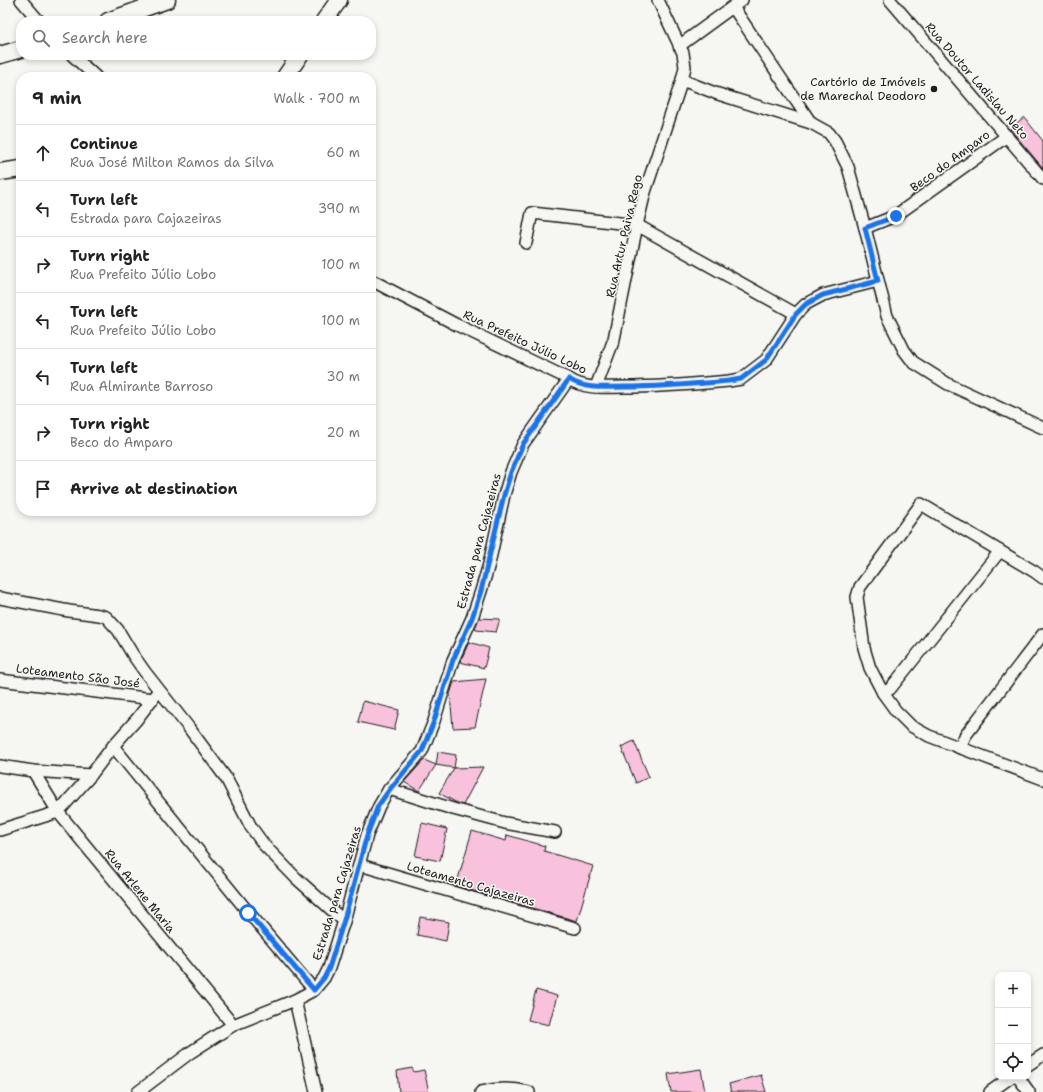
<!DOCTYPE html>
<meta charset="utf-8">
<style>
:root{--surface:#fff;--page:#f2f2f2;--text:#222;--muted:#767676;--line:#e0e0e0}
body{margin:0;font-family:"Shantell Sans",sans-serif;background:var(--page);color:var(--text)}
.controls{position:absolute;right:12px;bottom:12px;display:grid;overflow:hidden;border-radius:8px;box-shadow:0 2px 6px #0003}
.controls button{width:36px;height:36px;display:grid;place-items:center;padding:0;border:0;border-bottom:1px solid var(--line);background:var(--surface);color:var(--text);font:20px sans-serif}
.stop{position:absolute;width:12px;height:12px;margin:-9px;border:3px solid #1a73e8;border-radius:50%;background:#fff}
.stop.end{background:#1a73e8;border-color:#fff;box-shadow:0 1px 4px #0008}
.list{margin:0;padding:0;list-style:none}
h2{display:flex;justify-content:space-between;align-items:center;height:52px;margin:0;padding:0 16px;font-size:17px}
h2 small{font-size:13px;font-weight:400;color:var(--muted)}
.list li{display:grid;grid-template-columns:26px 1fr auto;gap:12px;align-items:center;box-sizing:border-box;height:56px;padding:0 16px;border-top:1px solid var(--line)}
.list b{display:block;font-size:15px;white-space:nowrap}
.list p{margin:0;font-size:13px;white-space:nowrap;color:var(--muted)}
.list em{font-size:13px;font-style:normal;color:var(--muted)}
.icon{flex:none;width:22px;height:22px;fill:none;stroke:currentColor;stroke-width:2;stroke-linecap:round;stroke-linejoin:round}
.map{position:relative;flex:none;width:1043px;height:1092px;overflow:hidden}
.search{position:absolute;background:var(--surface);box-shadow:0 2px 6px #0003;left:16px;top:16px;width:360px;height:44px;display:flex;align-items:center;gap:10px;box-sizing:border-box;padding:0 14px;border-radius:16px;color:var(--muted);font-size:15px}
.panel{position:absolute;background:var(--surface);box-shadow:0 2px 6px #0003;left:16px;top:72px;width:360px;height:444px;border-radius:16px}
.map>svg:first-child{display:block}
</style>
<div class="map">
<svg width="1043" height="1092" viewBox="0 0 1043 1092">
<rect width="100%" height="100%" fill="#f6f6f2"/>
<filter id="ink" filterUnits="userSpaceOnUse"><feTurbulence type="fractalNoise" baseFrequency=".025" numOctaves="2"/><feDisplacementMap in="SourceGraphic" scale="8" xChannelSelector="R" yChannelSelector="G"/><feConvolveMatrix kernelMatrix="1 2 1 2 8 2 1 2 1" color-interpolation-filters="sRGB"/></filter>
<g filter="url(#ink)">
<g fill="#f8c2dd" stroke="#1c1c1c">
<path d="M 1024,117 L 1043,141 L 1043,168 L 1010,129 Z"/>
<path d="M 479,618 L 500,619 L 496,632 L 476,630 L 475,628 Z"/>
<path d="M 469,642 L 489,648 L 484,668 L 460,662 Z"/>
<path d="M 486,679 L 475,727 L 453,728 L 450,694 L 454,682 Z"/>
<path d="M 363,701 L 399,710 L 394,730 L 358,722 Z"/>
<path d="M 634,741 L 649,777 L 636,783 L 621,747 Z"/>
<path d="M 438,752 L 456,755 L 454,768 L 436,765 Z"/>
<path d="M 424,760 L 436,765 L 419,791 L 404,782 Z"/>
<path d="M 483,767 L 463,805 L 457,803 L 439,793 L 454,768 Z"/>
<path d="M 422,823 L 447,829 L 440,861 L 415,856 Z"/>
<path d="M 472,831 L 506,841 L 507,835 L 545,846 L 544,851 L 593,866 L 577,921 L 456,886 Z"/>
<path d="M 420,917 L 449,922 L 446,941 L 417,935 Z"/>
<path d="M 536,990 L 557,996 L 549,1025 L 528,1020 Z"/>
<path d="M 412,1068 L 414,1072 L 424,1070 L 429,1092 L 399,1092 L 397,1071 Z"/>
<path d="M 701,1069 L 705,1092 L 671,1092 L 668,1074 Z"/>
<path d="M 761,1075 L 766,1092 L 731,1092 L 729,1084 Z"/>
</g>
<g fill="none" stroke-linecap="round" stroke-linejoin="round">
<g stroke="#1c1c1c" stroke-width="14">
<g id="street">
<path d="M 21,0 L 39,21"/>
<path d="M 890,0 L 1043,179"/>
<path d="M 733,7 L 811,123 L 829,133 L 835,141 L 848,167 L 865,228 L 887,316 L 904,350 L 913,362 L 948,384 L 1043,428"/>
<path d="M 679,46 L 742,0"/>
<path d="M 72,55 L 96,77"/>
<path d="M 682,80 L 715,93 L 811,123"/>
<path d="M 865,228 L 895,216 L 1007,136"/>
<path d="M 526,243 L 532,213 L 637,225 L 796,314"/>
<path d="M 371,280 L 457,325 L 569,379 C 585,390 607,387 625,387 C 660,387 695,384 729,381 L 741,379 L 766,360 L 796,314 L 806,304 L 823,295 L 878,281"/>
<path d="M 596,387 L 614,339 L 637,225 L 645,192 L 682,80 L 685,67 L 683,53 L 658,0"/>
<path d="M 1043,578 L 1035,572 L 921,504 L 860,587 L 857,597 L 864,648 L 870,668 L 883,693 L 896,711 L 911,726 L 929,736 L 1043,779"/>
<path d="M 0,598 L 69,611 L 99,615 L 106,617 L 109,620 L 118,630 L 133,655 L 145,672 L 189,728 L 226,778 L 251,827 L 264,845 L 296,878 L 344,921"/>
<path d="M 0,680 L 153,699"/>
<path d="M 883,693 L 890,689 L 1000,551"/>
<path d="M 113,746 L 137,719 L 156,694"/>
<path d="M 960,748 L 965,736 L 1043,634"/>
<path d="M 0,766 L 33,771 L 91,775"/>
<path d="M 33,771 L 58,812 L 233,1025"/>
<path d="M 389,789 L 453,809 L 505,823 L 555,832"/>
<path d="M 0,830 L 58,812 L 91,775 L 113,746 L 249,913 L 314,990"/>
<path d="M 360,865 L 575,928"/>
<path d="M 295,1000 L 316,1092"/>
<path d="M 1028,1065 L 1043,1055"/>
<path d="M 1018,1077 L 1029,1092"/>
<path d="M 138,1092 L 191,1052 L 233,1025 L 295,1000 L 314,990 L 324,978 L 329,968 L 344,921 L 367,835 L 379,806 L 389,789 L 422,751 L 434,721 L 453,660 L 472,618 L 481,591 L 489,564 L 504,495 L 511,472 L 523,444 L 569,379"/>
<path d="M 481,1092 C 496,1088 513,1088 529,1092"/>
<path d="M 990,1092 L 1011,1077"/>
</g>
</g>
<g stroke="#1c1c1c" stroke-width="19">
<g id="secondary">
<path d="M 108,21 L 167,0"/>
<path d="M 324,21 L 339,0"/>
<path d="M 0,55 L 21,49"/>
<path d="M 285,77 L 300,55"/>
<path d="M 0,172 L 21,169"/>
</g>
</g>
<use href="#street" stroke="#f6f6f2" stroke-width="11"/>
<use href="#secondary" stroke="#f6f6f2" stroke-width="16"/>
</g>
</g>
<g fill="none" stroke-linecap="round" stroke-linejoin="round" filter="url(#ink)">
<path stroke="#1a73e8" stroke-width="5" d="M 248,913 L 314,990 L 324,978 L 329,968 L 344,920 L 367,835 L 378,806 L 390,789 L 422,751 L 434,721 L 453,660 L 472,618 L 481,591 L 504,495 L 511,472 L 523,444 L 569,379 C 585,390 607,387 625,387 C 660,387 695,384 729,381 L 741,379 L 766,360 L 796,314 L 806,304 L 823,295 L 878,281 L 865,228 L 896,216"/>
</g>
<circle fill="#1c1c1c" stroke="#f6f6f2" stroke-width="1.5" cx="934" cy="89" r="4"/>
<g text-anchor="middle" stroke-width="3" stroke-linejoin="round" paint-order="stroke">
<g font-size="12" fill="#1c1c1c" stroke="#f6f6f2">
<text transform="translate(977 81) rotate(49)" y="4">Rua Doutor Ladislau Neto</text>
<text transform="translate(950 161) rotate(-36)" y="4">Beco do Amparo</text>
<text transform="translate(624 236) rotate(-77)" y="4">Rua Artur Paiva Rego</text>
<text transform="translate(525 342) rotate(25)" y="4">Rua Prefeito Júlio Lobo</text>
<text transform="translate(479 541) rotate(-75)" y="4">Estrada para Cajazeiras</text>
<text transform="translate(78 676) rotate(7)" y="4">Loteamento São José</text>
<text transform="translate(471 884) rotate(16)" y="4">Loteamento Cajazeiras</text>
<text transform="translate(140 891) rotate(51)" y="4">Rua Arlene Maria</text>
<text transform="translate(337 893) rotate(-73)" y="4">Estrada para Cajazeiras</text>
</g>
<g font-size="12" fill="#1c1c1c" stroke="#f6f6f2" text-anchor="end">
<text x="926" y="86">Cartório de Imóveis<tspan x="926" dy="14">de Marechal Deodoro</tspan></text>
</g>
</g>
</svg>
<div class="controls">
<button>+</button>
<button>−</button>
<button><svg class="icon" aria-label="locate" viewBox="0 0 24 24"><circle cx="12" cy="12" r="6"/><path d="M12 2v4M12 18v4M2 12h4M18 12h4"/></svg></button>
</div>
<div class="stop" style="left:248px;top:913px"></div>
<div class="stop end" style="left:896px;top:216px"></div>
<div class="search"><svg class="icon" aria-label="search" viewBox="0 0 24 24"><circle cx="10" cy="10" r="6"/><path d="M15 15l6 6"/></svg>Search here</div>
<section class="panel">
<h2>9 min<small>Walk · 700 m</small></h2>
<ul class="list">
<li><svg class="icon" aria-label="ahead" viewBox="0 0 24 24"><path d="M12 20V5M6 11l6-6 6 6"/></svg><div><b>Continue</b><p>Rua José Milton Ramos da Silva</p></div><em>60 m</em></li>
<li><svg class="icon" aria-label="left" viewBox="0 0 24 24"><path d="M17 20v-9H6M10 6l-5 5 5 5"/></svg><div><b>Turn left</b><p>Estrada para Cajazeiras</p></div><em>390 m</em></li>
<li><svg class="icon" aria-label="right" viewBox="0 0 24 24"><path d="M7 20v-9h11M14 6l5 5-5 5"/></svg><div><b>Turn right</b><p>Rua Prefeito Júlio Lobo</p></div><em>100 m</em></li>
<li><svg class="icon" aria-label="left" viewBox="0 0 24 24"><path d="M17 20v-9H6M10 6l-5 5 5 5"/></svg><div><b>Turn left</b><p>Rua Prefeito Júlio Lobo</p></div><em>100 m</em></li>
<li><svg class="icon" aria-label="left" viewBox="0 0 24 24"><path d="M17 20v-9H6M10 6l-5 5 5 5"/></svg><div><b>Turn left</b><p>Rua Almirante Barroso</p></div><em>30 m</em></li>
<li><svg class="icon" aria-label="right" viewBox="0 0 24 24"><path d="M7 20v-9h11M14 6l5 5-5 5"/></svg><div><b>Turn right</b><p>Beco do Amparo</p></div><em>20 m</em></li>
<li><svg class="icon" aria-label="arrive" viewBox="0 0 24 24"><path d="M6 21V4h12l-3 4 3 4H6"/></svg><div><b>Arrive at destination</b></div></li>
</ul>
</section>
</div>
